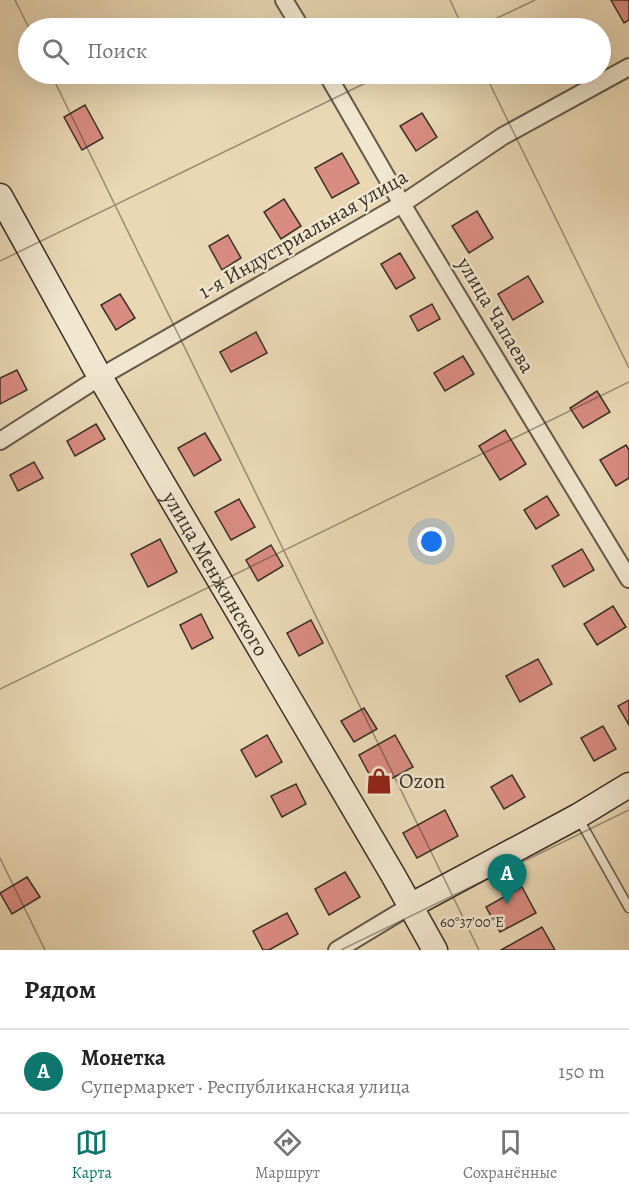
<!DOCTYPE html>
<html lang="ru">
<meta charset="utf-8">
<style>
:root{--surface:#fff;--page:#f6f6f6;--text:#222;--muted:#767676;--line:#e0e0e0;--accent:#0f766e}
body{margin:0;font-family:Alegreya,serif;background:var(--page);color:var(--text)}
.you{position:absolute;left:432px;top:542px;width:21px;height:21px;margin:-15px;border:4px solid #fff;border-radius:50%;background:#1a73e8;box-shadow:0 0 0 9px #1a73e833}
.badge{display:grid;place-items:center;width:39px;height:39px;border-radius:50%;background:var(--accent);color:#fff;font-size:20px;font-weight:700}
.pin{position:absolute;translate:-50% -50px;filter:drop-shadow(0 2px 3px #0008)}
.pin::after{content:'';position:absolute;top:32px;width:21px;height:18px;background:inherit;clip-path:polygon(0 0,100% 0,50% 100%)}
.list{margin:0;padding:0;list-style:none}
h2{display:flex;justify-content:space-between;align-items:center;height:78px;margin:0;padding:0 24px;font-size:26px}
h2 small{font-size:20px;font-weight:400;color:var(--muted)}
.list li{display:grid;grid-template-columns:39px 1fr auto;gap:18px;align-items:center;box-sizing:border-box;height:84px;padding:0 24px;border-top:2px solid var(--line)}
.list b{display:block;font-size:22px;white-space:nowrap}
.list p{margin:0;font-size:20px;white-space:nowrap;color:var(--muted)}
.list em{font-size:20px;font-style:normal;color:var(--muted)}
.icon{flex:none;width:33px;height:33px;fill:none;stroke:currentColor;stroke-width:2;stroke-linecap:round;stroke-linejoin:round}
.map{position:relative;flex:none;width:629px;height:950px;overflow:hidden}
.search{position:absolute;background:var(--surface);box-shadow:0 6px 24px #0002;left:18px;right:18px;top:18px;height:66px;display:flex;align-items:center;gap:15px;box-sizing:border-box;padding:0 21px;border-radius:33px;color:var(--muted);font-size:22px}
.sheet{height:162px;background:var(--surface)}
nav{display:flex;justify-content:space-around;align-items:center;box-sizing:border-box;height:84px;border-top:2px solid var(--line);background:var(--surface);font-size:16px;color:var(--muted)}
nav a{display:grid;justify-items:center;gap:3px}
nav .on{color:var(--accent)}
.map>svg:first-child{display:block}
</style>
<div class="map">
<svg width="629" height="950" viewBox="0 0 629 950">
<rect width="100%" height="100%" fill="#ead8b5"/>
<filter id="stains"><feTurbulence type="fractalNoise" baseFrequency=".00333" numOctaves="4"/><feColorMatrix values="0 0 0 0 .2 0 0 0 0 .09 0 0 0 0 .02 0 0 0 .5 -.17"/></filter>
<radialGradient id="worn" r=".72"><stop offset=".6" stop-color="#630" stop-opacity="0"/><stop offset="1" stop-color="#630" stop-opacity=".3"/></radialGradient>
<g fill="#d98c82" stroke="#383026" stroke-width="1.5">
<path d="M 611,0 L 629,0 L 629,20 L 624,23 Z"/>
<path d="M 268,19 L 274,28 L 251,28 Z"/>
<path d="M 85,105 L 103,138 L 82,150 L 64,117 Z"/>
<path d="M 422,113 L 437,137 L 416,151 L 400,126 Z"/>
<path d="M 342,153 L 359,183 L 332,198 L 315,168 Z"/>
<path d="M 284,199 L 301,226 L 281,239 L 264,212 Z"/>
<path d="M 477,211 L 493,238 L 469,253 L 452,226 Z"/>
<path d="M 228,235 L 241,258 L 222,270 L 209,246 Z"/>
<path d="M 400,253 L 415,278 L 396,289 L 381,264 Z"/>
<path d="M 528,276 L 543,302 L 513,320 L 498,294 Z"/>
<path d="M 120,294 L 135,318 L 116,330 L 101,305 Z"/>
<path d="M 432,304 L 440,319 L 418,331 L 410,316 Z"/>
<path d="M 256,332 L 267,353 L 231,372 L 220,352 Z"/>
<path d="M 463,356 L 474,374 L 445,391 L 434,373 Z"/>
<path d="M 17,370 L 27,390 L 0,404 L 0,378 Z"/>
<path d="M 597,391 L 610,412 L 583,428 L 570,408 Z"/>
<path d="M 96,424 L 105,439 L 75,456 L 67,441 Z"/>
<path d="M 505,430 L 526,464 L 500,480 L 479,446 Z"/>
<path d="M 205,433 L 221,460 L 194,476 L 178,448 Z"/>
<path d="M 626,445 L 629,450 L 629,478 L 616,486 L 600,460 Z"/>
<path d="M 34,462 L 43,478 L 18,491 L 10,475 Z"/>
<path d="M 547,496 L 559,515 L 536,529 L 524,510 Z"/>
<path d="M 239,499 L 255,527 L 231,540 L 215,512 Z"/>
<path d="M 160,539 L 177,572 L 148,587 L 131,554 Z"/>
<path d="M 271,545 L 283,566 L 258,581 L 246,560 Z"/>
<path d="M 582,549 L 594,570 L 564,587 L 552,566 Z"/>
<path d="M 613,606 L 626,627 L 597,645 L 584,624 Z"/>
<path d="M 201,614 L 213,638 L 192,649 L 180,625 Z"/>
<path d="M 311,620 L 323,643 L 299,656 L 287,633 Z"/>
<path d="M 538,659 L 552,684 L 520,702 L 506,676 Z"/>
<path d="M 629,700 L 629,725 L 618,706 Z"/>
<path d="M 364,708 L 377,729 L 354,742 L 341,721 Z"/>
<path d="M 603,726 L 616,749 L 594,761 L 581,738 Z"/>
<path d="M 267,735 L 282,762 L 256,777 L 241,750 Z"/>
<path d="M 395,735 L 413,767 L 376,787 L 359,755 Z"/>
<path d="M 512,775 L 525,797 L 504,809 L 491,787 Z"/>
<path d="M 296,784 L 306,804 L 282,817 L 271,796 Z"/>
<path d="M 445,810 L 458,836 L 417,858 L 403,833 Z"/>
<path d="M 345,872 L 360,897 L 329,915 L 315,889 Z"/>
<path d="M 27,877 L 40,897 L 12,914 L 0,893 Z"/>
<path d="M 522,887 L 536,913 L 500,932 L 486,907 Z"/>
<path d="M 287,913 L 298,934 L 269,950 L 263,950 L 253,931 Z"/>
<path d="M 542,927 L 555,950 L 501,950 Z"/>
</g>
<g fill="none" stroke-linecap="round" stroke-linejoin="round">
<g stroke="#645a4a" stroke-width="11">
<path id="lane" d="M 579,819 L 629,908"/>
</g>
<g stroke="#645a4a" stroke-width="20">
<g id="street">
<path d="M 284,0 L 301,28"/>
<path d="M 327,74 L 402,204 L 629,579"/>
<path d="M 0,441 L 100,377 L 402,204 L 503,136 L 629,67"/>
<path d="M 337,950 L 410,906"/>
</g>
</g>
<g stroke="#383026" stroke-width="27">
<g id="secondary">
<path id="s1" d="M 0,196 L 100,377 L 393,875 L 435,950"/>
<path d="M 410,906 L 578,816 L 629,785"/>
</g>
</g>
<use href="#lane" stroke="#f1e6cf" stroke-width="8"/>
<use href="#street" stroke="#f1e6cf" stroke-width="16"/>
<use href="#secondary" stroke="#f1e6cf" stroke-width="24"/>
</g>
<path fill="none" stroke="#383026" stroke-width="1.5" stroke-opacity="0.45" d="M 15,0 L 29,28M 450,0 L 463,28M 476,28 L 535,0M 51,74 L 479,950M 485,74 L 629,368M 0,261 L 384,74M 0,689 L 629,382M 0,858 L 45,950M 341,950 L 629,810"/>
<defs>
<g id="shop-bare" transform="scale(2.07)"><path d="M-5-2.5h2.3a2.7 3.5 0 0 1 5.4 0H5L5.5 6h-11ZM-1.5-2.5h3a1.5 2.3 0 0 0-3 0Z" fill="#8f2418" stroke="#f1e6cf" stroke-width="2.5" paint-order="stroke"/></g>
</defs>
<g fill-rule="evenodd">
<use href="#shop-bare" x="379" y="781"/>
</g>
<g text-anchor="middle" stroke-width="5" stroke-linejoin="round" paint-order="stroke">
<g font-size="21" fill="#383026" stroke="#f1e6cf">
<text transform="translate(303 234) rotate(-30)" y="7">1-я Индустриальная улица</text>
<text transform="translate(496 315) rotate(59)" y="7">улица Чапаева</text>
<text dy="7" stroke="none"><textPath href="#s1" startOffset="435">улица Менжинского</textPath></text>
</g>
<g font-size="21" fill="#383026" stroke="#f1e6cf" text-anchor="start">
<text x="399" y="788">Ozon</text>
</g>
</g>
<g font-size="15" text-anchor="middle" fill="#383026" stroke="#f1e6cf" stroke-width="5" stroke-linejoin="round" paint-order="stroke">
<text x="472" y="927">60°37'00"E</text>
</g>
<rect width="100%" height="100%" filter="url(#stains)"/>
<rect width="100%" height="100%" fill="url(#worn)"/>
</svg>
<div class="you"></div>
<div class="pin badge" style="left:507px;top:904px">A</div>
<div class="search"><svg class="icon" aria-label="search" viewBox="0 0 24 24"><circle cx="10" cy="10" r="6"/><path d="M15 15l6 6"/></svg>Поиск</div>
</div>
<section class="sheet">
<h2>Рядом<small></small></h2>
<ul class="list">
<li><span class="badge">A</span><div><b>Монетка</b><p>Супермаркет · Республиканская улица</p></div><em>150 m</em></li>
</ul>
</section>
<nav>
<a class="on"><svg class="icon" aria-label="map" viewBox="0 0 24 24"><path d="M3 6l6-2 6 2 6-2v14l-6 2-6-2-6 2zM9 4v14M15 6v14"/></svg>Карта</a>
<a><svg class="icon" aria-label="directions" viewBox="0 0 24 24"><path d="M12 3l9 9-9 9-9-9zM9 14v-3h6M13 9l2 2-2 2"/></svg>Маршрут</a>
<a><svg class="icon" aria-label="saved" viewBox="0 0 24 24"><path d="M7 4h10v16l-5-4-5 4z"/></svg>Сохранённые</a>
</nav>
